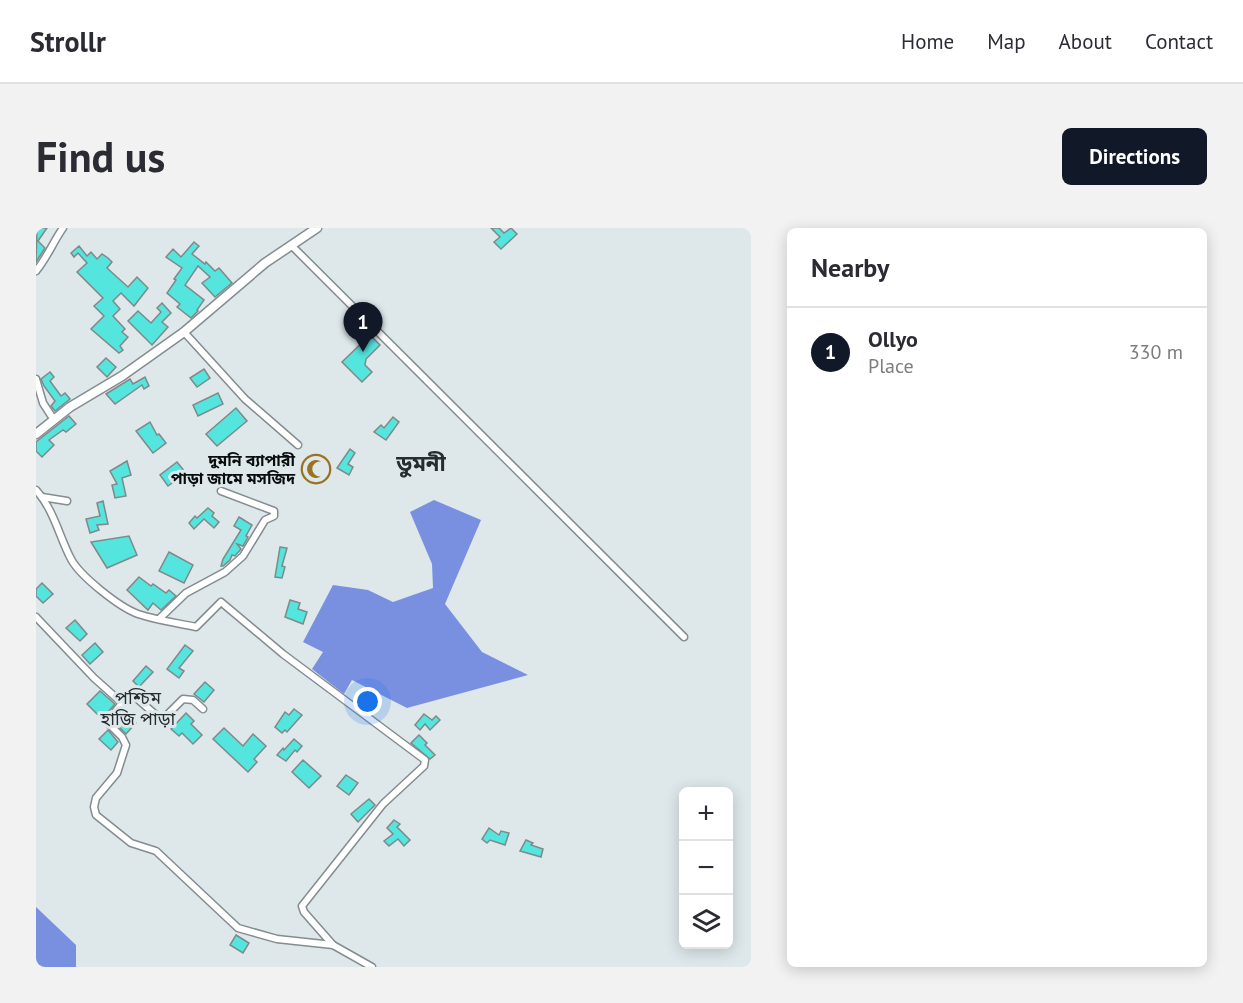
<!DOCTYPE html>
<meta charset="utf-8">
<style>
:root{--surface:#fff;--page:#f2f2f3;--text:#2b2b33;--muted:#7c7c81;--line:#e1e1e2;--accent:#111827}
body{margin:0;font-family:"PT Sans","Noto Sans Bengali",sans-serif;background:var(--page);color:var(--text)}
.controls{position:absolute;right:18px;bottom:18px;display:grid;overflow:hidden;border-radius:9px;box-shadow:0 3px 15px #0003}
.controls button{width:54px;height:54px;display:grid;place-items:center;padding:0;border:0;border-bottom:2px solid var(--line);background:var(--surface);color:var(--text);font:30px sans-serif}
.you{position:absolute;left:332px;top:474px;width:21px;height:21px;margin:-15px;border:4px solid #fff;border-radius:50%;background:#1a73e8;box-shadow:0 0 0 9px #1a73e833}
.badge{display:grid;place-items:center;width:39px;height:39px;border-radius:50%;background:var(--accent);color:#fff;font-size:20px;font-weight:700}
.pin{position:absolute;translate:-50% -50px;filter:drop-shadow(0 2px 3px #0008)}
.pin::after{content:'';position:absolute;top:32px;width:21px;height:18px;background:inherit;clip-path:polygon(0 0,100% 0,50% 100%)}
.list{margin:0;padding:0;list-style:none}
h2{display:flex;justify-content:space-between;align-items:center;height:78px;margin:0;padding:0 24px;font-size:26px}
h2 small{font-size:20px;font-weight:400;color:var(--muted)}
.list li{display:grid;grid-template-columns:39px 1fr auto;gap:18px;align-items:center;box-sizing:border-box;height:90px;padding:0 24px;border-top:2px solid var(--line)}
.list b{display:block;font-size:22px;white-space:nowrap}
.list p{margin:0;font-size:20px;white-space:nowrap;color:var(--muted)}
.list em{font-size:20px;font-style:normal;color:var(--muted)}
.icon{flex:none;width:33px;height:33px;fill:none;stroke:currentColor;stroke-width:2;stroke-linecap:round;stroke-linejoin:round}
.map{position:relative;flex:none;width:715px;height:739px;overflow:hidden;border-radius:9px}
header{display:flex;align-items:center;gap:36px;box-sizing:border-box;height:84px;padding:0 30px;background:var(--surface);border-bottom:2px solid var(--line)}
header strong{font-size:28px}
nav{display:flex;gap:33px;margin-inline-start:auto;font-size:21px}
.intro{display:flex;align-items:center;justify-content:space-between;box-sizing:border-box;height:144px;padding:0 36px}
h1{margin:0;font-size:42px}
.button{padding:15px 27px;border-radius:9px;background:var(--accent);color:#fff;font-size:21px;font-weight:700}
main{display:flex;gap:36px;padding:0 36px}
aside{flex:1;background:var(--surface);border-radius:9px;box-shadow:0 3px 15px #0003}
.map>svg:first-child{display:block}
</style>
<header>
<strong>Strollr</strong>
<nav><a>Home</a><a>Map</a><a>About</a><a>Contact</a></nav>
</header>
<div class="intro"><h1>Find us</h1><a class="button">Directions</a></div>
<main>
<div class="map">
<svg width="715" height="739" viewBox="0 0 715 739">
<rect width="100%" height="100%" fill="#dee8eb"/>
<g fill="#7990e1">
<path d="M 398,272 L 445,292 L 409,376 L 446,424 L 492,447 L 371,480 L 316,452 L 308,466 L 276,441 L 287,424 L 267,414 L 297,357 L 332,362 L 357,374 L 397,360 L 396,336 L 374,284 Z"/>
<path d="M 0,679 L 40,717 L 40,739 L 0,739 Z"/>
</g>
<g fill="#53e5de" stroke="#7f8988" stroke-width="1.5">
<path d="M 1,0 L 11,0 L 2,13 L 9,20 L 0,34 Z"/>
<path d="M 455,0 L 463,0 L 468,5 L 475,0 L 481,6 L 465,21 L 458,14 L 464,9 Z"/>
<path d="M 158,14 L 163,18 L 156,26 L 169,36 L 170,34 L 179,43 L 183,40 L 196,55 L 179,69 L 166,55 L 174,49 L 162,38 L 149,57 L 168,72 L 161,82 L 162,83 L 155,90 L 141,79 L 144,76 L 131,65 L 140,52 L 138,51 L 146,40 L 130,29 L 137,21 L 145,29 Z"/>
<path d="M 43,18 L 51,28 L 55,24 L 61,31 L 66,26 L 72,30 L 76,34 L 71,40 L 92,59 L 101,49 L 112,60 L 98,78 L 85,65 L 77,73 L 84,81 L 77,88 L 89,101 L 86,104 L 92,109 L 84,118 L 87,122 L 83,125 L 55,101 L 68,88 L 58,78 L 67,70 L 41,44 L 51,35 L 42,25 L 38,29 L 35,25 Z"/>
<path d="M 126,75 L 135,85 L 126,94 L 132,99 L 116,117 L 92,93 L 102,83 L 115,95 L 125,84 L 121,80 Z"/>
<path d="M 334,107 L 344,117 L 330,131 L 329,137 L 336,144 L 326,154 L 306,134 Z"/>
<path d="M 70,130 L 80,139 L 71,149 L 61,139 Z"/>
<path d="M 168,141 L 174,150 L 161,159 L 154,150 Z"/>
<path d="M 14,144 L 18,149 L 14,153 L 25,168 L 29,165 L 34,171 L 19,183 L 15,178 L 19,173 L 8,158 L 5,151 Z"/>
<path d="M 109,149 L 113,158 L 108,161 L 106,157 L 79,176 L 70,166 L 94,151 L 97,156 Z"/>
<path d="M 182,165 L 187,176 L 162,188 L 157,177 Z"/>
<path d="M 200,180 L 211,193 L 181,218 L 170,206 Z"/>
<path d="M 33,188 L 40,196 L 30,204 L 27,202 L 13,212 L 18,217 L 6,229 L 0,223 L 0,214 Z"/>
<path d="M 357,189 L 363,194 L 350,212 L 338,204 L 345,197 L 348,200 Z"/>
<path d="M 114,194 L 121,207 L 123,206 L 130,215 L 117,225 L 100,203 Z"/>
<path d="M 314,221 L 319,225 L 312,236 L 317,239 L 313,247 L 301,240 Z"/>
<path d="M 91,233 L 95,247 L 86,250 L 90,268 L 79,270 L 76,257 L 81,256 L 74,243 Z"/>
<path d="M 141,234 L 150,245 L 132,258 L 124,247 Z"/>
<path d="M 67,273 L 72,296 L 61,297 L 63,302 L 54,305 L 50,291 L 64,288 L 61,275 Z"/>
<path d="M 172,280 L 178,285 L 176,288 L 183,294 L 178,300 L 168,291 L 158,301 L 153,295 L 159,288 L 161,290 Z"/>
<path d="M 203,289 L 216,297 L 210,308 L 212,309 L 207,318 L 201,316 L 205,321 L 199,328 L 196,327 L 194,332 L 187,338 L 185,338 L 187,331 L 205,302 L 198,298 Z"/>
<path d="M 93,308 L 101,327 L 71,340 L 55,314 Z"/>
<path d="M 244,319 L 251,320 L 246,338 L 249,339 L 246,350 L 239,349 Z"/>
<path d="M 133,324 L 157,337 L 148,355 L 123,343 Z"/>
<path d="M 103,349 L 115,358 L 117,356 L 130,365 L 133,362 L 140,368 L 125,382 L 117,375 L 112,382 L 91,362 Z"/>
<path d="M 6,355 L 17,366 L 7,375 L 0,368 L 0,361 Z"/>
<path d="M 254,372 L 264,375 L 262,381 L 271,384 L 267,396 L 249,389 Z"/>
<path d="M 39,392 L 51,406 L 44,413 L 30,400 Z"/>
<path d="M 59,415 L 67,424 L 54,436 L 46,427 Z"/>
<path d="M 149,417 L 157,423 L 143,440 L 148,443 L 143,450 L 131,441 Z"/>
<path d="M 110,438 L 117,444 L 103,459 L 97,453 Z"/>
<path d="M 169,454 L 178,462 L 168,474 L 158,466 Z"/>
<path d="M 64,463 L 79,476 L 66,491 L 51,476 Z"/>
<path d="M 258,481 L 266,487 L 251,504 L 249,502 L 246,505 L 239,499 L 249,484 L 253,487 Z"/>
<path d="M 86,483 L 100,495 L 90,506 L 78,494 Z"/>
<path d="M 150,485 L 158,493 L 155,496 L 166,507 L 157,516 L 146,505 L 143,508 L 135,501 Z"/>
<path d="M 388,486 L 396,492 L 400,488 L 404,492 L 394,502 L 389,496 L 384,502 L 379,497 Z"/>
<path d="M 188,500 L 207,518 L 217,506 L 230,518 L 218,531 L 221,534 L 212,544 L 177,511 Z"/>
<path d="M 72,502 L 82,514 L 75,522 L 63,511 Z"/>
<path d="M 383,507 L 391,515 L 389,517 L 399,527 L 394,531 L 375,515 Z"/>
<path d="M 258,511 L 266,518 L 261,524 L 259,522 L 250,533 L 241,527 L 247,520 L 248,522 Z"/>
<path d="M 267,532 L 285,548 L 273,560 L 256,544 Z"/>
<path d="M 310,547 L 322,555 L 313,567 L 301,558 Z"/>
<path d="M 333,571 L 339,577 L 322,594 L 315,586 Z"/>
<path d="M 358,592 L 364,596 L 361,599 L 374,612 L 368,618 L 362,611 L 353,618 L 348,613 L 357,606 L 351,600 Z"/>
<path d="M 453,600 L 463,607 L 465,603 L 473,605 L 469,617 L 454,612 L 451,615 L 446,611 Z"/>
<path d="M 490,612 L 497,615 L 495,617 L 507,621 L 505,629 L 484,623 Z"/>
<path d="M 200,707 L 213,715 L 207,725 L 194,717 Z"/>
</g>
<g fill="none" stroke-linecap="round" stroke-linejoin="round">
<g stroke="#838c8f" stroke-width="9">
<g id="street">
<path d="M 256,18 L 648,409"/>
<path d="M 0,43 C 11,30 17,14 27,0"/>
<path d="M 148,104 L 209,171 L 262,217"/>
<path d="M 0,151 L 7,175 L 18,192"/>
<path d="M 0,262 C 18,282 23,308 35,331 C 44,348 83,379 102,386 C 120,392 141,395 160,399 L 185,374 L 247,426 L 389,532 L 388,538 L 347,576 L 266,678 L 268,684 L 297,717"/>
<path d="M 6,269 L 31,273"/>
<path d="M 0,389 L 58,450 L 86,475"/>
<path d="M 123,391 L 150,365 L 189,344 L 207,328 L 229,292 L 238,288 L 238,283 L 185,263"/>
<path d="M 167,481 L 157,472 L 147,471 L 129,489 L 121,488 L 97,467 L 86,475 L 71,494 L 86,509 L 90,517 L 81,545 L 60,570 L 58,579 L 60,587 L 95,615 L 120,623 L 202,700 L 241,711 L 297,717 L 336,739"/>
</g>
</g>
<g stroke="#838c8f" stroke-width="11">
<path id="secondary" d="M 0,206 L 34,179 L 86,148 L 148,104 L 229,35 L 281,0"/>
</g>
<use href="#street" stroke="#fff" stroke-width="6"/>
<use href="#secondary" stroke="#fff" stroke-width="8"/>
</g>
<defs>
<g id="mosque-ring" transform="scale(1.5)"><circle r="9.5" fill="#dee8eb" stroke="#99731f" stroke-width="1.5"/><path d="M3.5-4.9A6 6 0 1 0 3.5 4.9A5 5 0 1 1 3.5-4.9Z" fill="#99731f"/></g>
</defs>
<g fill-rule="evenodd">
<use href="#mosque-ring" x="280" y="241"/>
</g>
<g text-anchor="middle" stroke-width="6" stroke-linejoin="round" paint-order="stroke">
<g font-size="16" font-weight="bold" fill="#090d0e" stroke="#dee8eb" text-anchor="end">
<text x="259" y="238">দুমনি ব্যাপারী<tspan x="259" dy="18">পাড়া জামে মসজিদ</tspan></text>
</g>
<g font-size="18" fill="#252d2f" stroke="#dee8eb">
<text x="102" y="476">পশ্চিম<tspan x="102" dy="21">হাজি পাড়া</tspan></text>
</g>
<g font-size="22" font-weight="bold" fill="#252d2f" stroke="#dee8eb">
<text x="385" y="243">ডুমনী</text>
</g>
</g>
</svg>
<div class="controls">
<button>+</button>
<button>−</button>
<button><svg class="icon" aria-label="layers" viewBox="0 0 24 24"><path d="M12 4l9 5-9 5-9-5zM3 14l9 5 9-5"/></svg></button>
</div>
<div class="you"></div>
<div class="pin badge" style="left:327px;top:124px">1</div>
</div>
<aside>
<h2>Nearby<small></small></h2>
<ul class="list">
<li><span class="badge">1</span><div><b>Ollyo</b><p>Place</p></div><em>330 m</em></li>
</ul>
</aside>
</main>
